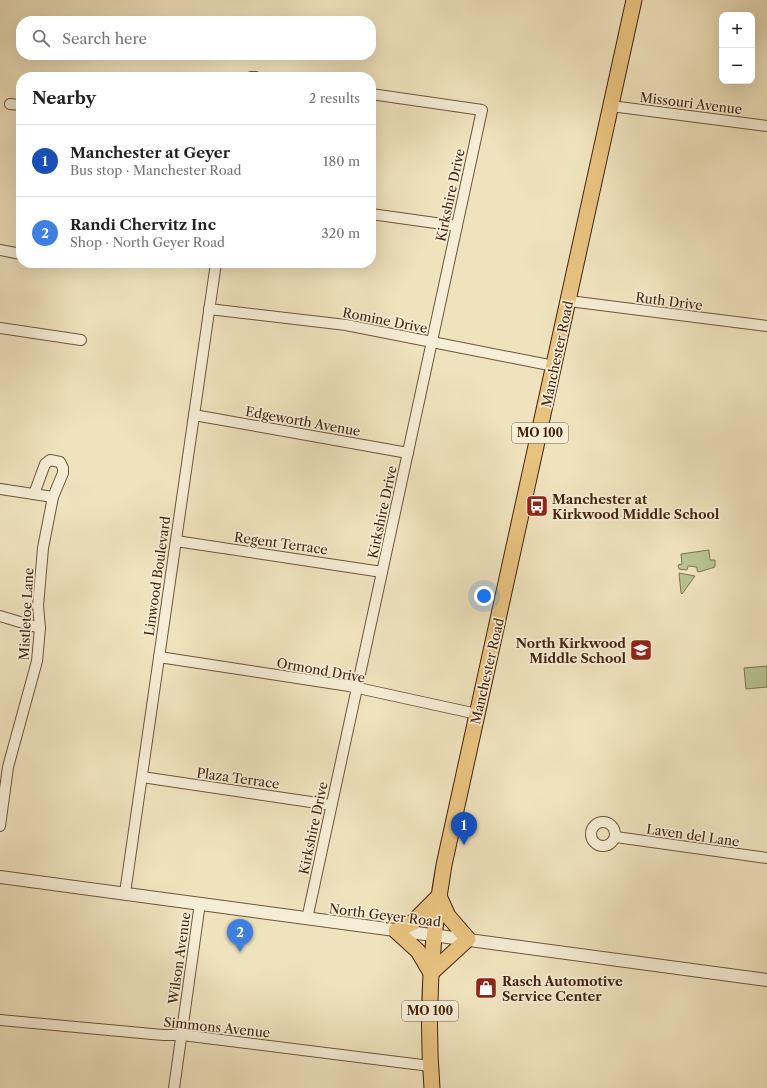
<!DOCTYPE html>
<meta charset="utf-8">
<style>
:root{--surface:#fff;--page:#f6f6f6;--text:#202124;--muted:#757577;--line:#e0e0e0;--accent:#db2777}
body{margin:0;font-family:"Libre Caslon Text",serif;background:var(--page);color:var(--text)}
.controls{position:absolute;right:12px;top:12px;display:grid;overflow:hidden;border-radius:8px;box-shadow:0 4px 16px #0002}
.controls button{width:36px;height:36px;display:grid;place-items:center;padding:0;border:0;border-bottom:1px solid var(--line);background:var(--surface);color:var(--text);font:20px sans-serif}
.you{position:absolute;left:484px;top:596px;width:14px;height:14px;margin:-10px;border:3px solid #fff;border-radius:50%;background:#1a73e8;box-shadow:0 0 0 6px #1a73e833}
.badge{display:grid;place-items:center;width:26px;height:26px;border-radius:50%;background:var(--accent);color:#fff;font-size:13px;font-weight:700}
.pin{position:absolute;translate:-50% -33px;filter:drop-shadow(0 1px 2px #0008)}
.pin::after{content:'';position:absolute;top:21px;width:14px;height:12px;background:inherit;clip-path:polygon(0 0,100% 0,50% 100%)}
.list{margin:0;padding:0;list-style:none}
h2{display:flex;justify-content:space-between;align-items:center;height:52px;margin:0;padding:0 16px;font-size:17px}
h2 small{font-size:13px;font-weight:400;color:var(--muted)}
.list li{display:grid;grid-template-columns:26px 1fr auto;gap:12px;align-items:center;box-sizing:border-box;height:72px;padding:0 16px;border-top:1px solid var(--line)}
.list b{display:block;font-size:15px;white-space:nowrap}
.list p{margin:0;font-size:13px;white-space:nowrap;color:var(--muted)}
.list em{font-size:13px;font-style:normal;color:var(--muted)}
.icon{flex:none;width:22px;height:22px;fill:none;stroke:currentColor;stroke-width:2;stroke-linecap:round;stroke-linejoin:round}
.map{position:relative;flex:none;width:767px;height:1088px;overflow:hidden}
.search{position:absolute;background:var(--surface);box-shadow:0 4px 16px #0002;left:16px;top:16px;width:360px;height:44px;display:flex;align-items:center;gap:10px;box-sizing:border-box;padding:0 14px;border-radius:16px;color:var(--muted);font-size:15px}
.panel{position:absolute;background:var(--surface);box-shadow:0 4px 16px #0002;left:16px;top:72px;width:360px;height:196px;border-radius:16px}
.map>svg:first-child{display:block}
</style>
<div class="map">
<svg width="767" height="1088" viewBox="0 0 767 1088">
<rect width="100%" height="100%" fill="#efe3be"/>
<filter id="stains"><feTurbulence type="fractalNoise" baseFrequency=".005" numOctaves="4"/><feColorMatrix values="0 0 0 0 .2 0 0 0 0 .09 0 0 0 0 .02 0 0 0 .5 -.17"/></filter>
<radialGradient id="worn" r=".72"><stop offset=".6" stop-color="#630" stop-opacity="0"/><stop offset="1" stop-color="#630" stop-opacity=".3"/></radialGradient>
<g fill="#b8c492" stroke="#7e7452">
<path d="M 709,550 L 710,560 L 715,560 L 715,567 L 699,572 L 697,571 L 697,567 L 688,566 L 687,570 L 679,569 L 678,565 L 682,564 L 681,554 Z"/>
<path d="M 679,573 L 695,576 L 682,594 L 681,593 Z"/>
<path d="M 767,666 L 767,687 L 746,689 L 744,668 Z"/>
</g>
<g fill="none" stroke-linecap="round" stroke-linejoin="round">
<g stroke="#6f543c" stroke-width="12">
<g id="minor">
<path d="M 251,77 L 256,77"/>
<path d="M 10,104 L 21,105"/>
<path d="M 611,106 L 767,126"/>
<path d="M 371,214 L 457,226"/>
<path d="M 0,250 L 21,254"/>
<path d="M 569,301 L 767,326"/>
<path d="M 209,309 L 346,325 L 554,366"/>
<path d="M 0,328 L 81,340"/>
<path d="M 194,415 L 408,453"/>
<path d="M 0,489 L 53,497"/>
<path d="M 176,541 L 382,572"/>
<path d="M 0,616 L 40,628"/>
<path d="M 159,657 L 349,686 L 477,714"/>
<path d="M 142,777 L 331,805"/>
<circle cx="603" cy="834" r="12"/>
<path d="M 0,826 L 8,767 L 37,661 L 40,628 L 38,606 L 43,548 L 53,497 L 63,473 L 63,468 L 60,462 L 50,460 L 45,464 L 34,494"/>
<path d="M 616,837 L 767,858"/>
<path d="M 125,893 L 216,263"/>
<path d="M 307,919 L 482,110 L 371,94"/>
<path d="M 0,1020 L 163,1035 L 182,1035 L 430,1066"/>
<path d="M 174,1088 L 200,903"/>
</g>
</g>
<g stroke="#6f543c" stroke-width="14">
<path id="tertiary" d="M 0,877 L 767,980"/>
</g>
<g stroke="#442411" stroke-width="17">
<g id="primary">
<path d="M 431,973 L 418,951 L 396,931 L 413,922 L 439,896"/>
<path d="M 431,973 L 468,939 L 448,916 L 439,896"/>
<path d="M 432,1088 C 426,1013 431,939 444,865 L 634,0"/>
</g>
</g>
<use href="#minor" stroke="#f5edd5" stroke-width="10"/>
<use href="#tertiary" stroke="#f5edd5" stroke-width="12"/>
<use href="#primary" stroke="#e8c27f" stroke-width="15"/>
</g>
<defs>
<g id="bus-square" transform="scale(1.15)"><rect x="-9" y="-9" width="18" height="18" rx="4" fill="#8f2418" stroke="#f5edd5"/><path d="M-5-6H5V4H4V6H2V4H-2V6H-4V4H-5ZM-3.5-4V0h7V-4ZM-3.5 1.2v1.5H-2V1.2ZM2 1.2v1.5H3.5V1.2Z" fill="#fff"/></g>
<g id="school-square" transform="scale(1.15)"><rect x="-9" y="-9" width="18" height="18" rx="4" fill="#8f2418" stroke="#f5edd5"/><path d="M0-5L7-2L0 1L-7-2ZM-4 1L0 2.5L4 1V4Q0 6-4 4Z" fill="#fff"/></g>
<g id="shop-square" transform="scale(1.15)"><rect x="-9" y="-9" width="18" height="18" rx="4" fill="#8f2418" stroke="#f5edd5"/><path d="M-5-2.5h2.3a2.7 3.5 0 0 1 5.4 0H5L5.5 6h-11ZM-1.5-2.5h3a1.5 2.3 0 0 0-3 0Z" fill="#fff"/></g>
</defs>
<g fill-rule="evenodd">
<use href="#bus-square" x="537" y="506"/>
<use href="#school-square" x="641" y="650"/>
<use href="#shop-square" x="486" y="988"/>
</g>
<g text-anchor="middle" stroke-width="3.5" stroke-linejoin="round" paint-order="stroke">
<g fill="#f5edd5" stroke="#79604c" stroke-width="1">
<rect x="512" y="423" width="56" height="20" rx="3"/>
<rect x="402" y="1001" width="56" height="20" rx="3"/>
</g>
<g font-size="12" font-weight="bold" fill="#442411">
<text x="540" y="437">MO 100</text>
<text x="430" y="1015">MO 100</text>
</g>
<g font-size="13" fill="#442411" stroke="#f5edd5">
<text transform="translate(691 103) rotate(7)" y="5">Missouri Avenue</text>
<text transform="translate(450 195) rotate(-78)" y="5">Kirkshire Drive</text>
<text transform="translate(669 301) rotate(7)" y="5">Ruth Drive</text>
<text transform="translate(385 320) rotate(11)" y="5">Romine Drive</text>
<text transform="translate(557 354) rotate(-78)" y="5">Manchester Road</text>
<text transform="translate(303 421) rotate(10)" y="5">Edgeworth Avenue</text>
<text transform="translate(382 512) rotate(-78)" y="5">Kirkshire Drive</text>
<text transform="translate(281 543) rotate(8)" y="5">Regent Terrace</text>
<text transform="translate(157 576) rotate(-82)" y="5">Linwood Boulevard</text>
<text transform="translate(26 614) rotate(-87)" y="5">Mistletoe Lane</text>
<text transform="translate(321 670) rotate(10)" y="5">Ormond Drive</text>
<text transform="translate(487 671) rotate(-77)" y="5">Manchester Road</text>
<text transform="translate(238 778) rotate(8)" y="5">Plaza Terrace</text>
<text transform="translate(313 828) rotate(-78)" y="5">Kirkshire Drive</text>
<text transform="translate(693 835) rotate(8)" y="5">Laven del Lane</text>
<text transform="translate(385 915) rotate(7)" y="5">North Geyer Road</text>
<text transform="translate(179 958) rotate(-82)" y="5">Wilson Avenue</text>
<text transform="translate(217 1027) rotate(6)" y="5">Simmons Avenue</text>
</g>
<g font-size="13" font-weight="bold" fill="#442411" stroke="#f5edd5" text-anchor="start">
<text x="552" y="504">Manchester at<tspan x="552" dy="15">Kirkwood Middle School</tspan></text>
<text x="626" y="648" text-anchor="end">North Kirkwood<tspan x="626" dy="15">Middle School</tspan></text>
<text x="502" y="986">Rasch Automotive<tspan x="502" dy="15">Service Center</tspan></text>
</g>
</g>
<rect width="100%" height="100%" filter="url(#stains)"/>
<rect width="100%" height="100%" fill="url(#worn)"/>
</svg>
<div class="controls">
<button>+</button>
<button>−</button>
</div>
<div class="you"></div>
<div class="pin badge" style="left:464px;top:845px;background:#1a4fb4">1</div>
<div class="pin badge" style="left:240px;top:952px;background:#3f7fe0">2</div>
<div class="search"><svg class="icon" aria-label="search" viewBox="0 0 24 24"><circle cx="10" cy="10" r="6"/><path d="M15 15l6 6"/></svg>Search here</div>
<section class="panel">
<h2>Nearby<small>2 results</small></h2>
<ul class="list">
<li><span class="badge" style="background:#1a4fb4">1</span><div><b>Manchester at Geyer</b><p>Bus stop · Manchester Road</p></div><em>180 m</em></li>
<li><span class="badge" style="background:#3f7fe0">2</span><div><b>Randi Chervitz Inc</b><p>Shop · North Geyer Road</p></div><em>320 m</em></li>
</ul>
</section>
</div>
